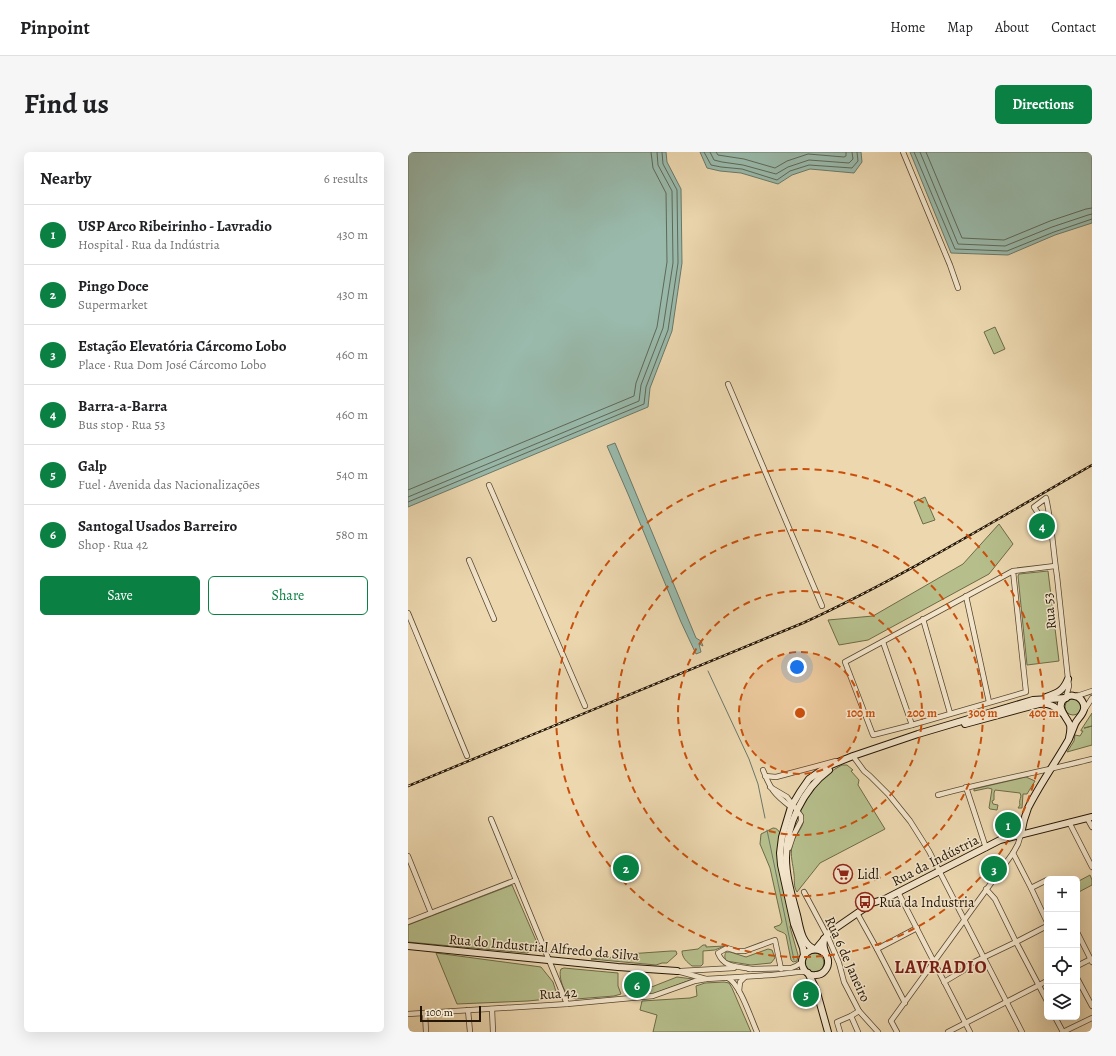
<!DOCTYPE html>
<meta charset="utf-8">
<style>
:root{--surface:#fff;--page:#f6f6f6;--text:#202124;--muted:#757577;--line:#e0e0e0;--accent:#0b8043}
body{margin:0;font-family:Alegreya,serif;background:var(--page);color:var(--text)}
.controls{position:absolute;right:12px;bottom:12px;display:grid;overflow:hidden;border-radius:6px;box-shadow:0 4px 16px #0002}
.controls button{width:36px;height:36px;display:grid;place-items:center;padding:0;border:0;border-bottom:1px solid var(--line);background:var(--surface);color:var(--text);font:20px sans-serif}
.scale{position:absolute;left:12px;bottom:10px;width:61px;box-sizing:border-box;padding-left:4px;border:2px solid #241605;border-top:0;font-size:11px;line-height:14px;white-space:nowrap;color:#241605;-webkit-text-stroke:3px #f3e5cb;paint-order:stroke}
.you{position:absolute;left:389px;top:515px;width:14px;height:14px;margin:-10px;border:3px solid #fff;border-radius:50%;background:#1a73e8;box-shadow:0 0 0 6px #1a73e833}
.badge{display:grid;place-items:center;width:26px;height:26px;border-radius:50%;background:var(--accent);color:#fff;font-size:13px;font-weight:700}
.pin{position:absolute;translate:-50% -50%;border:2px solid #fff;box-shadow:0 1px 4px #0006}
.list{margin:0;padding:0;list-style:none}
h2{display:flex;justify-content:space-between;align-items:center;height:52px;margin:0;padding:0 16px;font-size:17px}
h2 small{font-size:13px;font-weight:400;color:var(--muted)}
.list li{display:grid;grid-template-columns:26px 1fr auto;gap:12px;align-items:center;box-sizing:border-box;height:60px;padding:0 16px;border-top:1px solid var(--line)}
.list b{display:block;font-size:15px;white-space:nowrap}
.list p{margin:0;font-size:13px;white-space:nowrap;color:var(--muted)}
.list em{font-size:13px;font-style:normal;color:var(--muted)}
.actions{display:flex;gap:8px;padding:12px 16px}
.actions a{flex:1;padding:9px 0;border:1px solid var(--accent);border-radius:6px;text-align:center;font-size:14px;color:var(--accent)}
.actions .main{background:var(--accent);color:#fff}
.icon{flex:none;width:22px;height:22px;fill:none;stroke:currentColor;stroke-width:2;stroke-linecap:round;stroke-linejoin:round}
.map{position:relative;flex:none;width:684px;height:880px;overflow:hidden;border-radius:6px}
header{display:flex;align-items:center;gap:24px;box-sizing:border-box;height:56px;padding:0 20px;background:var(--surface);border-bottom:1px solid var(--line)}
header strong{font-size:19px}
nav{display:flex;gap:22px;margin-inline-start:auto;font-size:14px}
.intro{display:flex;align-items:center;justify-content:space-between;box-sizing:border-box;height:96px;padding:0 24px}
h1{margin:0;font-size:28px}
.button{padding:10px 18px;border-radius:6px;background:var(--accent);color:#fff;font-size:14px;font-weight:700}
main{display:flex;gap:24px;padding:0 24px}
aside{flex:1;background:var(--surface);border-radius:6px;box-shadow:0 4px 16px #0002}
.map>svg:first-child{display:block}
</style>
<header>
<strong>Pinpoint</strong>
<nav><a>Home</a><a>Map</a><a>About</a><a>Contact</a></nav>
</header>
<div class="intro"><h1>Find us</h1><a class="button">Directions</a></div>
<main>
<aside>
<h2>Nearby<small>6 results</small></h2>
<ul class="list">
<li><span class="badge">1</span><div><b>USP Arco Ribeirinho - Lavradio</b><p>Hospital · Rua da Indústria</p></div><em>430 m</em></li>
<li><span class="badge">2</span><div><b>Pingo Doce</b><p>Supermarket</p></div><em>430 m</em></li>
<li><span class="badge">3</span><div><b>Estação Elevatória Cárcomo Lobo</b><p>Place · Rua Dom José Cárcomo Lobo</p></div><em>460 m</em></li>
<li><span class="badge">4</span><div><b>Barra-a-Barra</b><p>Bus stop · Rua 53</p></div><em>460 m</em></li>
<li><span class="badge">5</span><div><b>Galp</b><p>Fuel · Avenida das Nacionalizações</p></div><em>540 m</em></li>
<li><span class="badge">6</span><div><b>Santogal Usados Barreiro</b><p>Shop · Rua 42</p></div><em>580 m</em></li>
</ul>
<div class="actions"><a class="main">Save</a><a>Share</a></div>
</aside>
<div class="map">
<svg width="684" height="880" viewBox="0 0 684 880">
<rect width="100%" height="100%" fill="#ecd7af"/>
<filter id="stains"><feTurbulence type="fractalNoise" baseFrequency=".005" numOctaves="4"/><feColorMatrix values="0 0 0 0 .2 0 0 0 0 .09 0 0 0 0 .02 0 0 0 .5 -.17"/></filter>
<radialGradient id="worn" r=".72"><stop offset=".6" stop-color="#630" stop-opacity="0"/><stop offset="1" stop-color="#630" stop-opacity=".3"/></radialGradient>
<g fill="#b6bf8c" stroke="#6d6a48">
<path d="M 587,175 L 597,197 L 586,202 L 576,180 Z"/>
<path d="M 517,345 L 527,368 L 515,372 L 506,350 Z"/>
<path d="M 591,372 L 605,392 L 581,422 L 460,488 L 431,493 L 420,468 L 465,464 L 555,412 Z"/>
<path d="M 640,419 L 651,509 L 619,513 L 610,424 L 611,422 Z"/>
<circle cx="665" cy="555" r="8"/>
<path d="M 684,561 L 684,574 L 676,576 L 677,576 L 684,574 L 684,593 L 659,600 L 666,589 L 667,583 L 672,584 L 675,579 L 673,579 L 673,578 Z"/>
<path d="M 434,613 L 439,613 L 445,618 L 443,619 L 451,628 L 450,633 L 477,677 L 412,711 L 389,740 C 385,734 387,728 386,722 C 385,712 382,704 384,694 C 387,679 402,673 392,658 C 404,639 414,623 434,613 Z"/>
<path d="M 618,625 L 627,629 L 619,642 L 615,642 L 614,656 L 610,656 L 612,653 C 611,649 612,648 613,644 L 612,641 L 587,638 L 586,641 L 586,648 L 584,649 L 585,652 L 590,653 L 589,658 L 582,657 L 581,656 L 584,637 L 580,636 L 566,639 L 566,637 Z"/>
<path d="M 365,676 C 369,676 370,678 372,681 L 370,702 L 384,771 L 382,775 L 390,803 L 389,809 L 385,810 L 383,808 L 378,783 C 375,779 369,780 366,775 L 372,773 L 374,770 L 362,716 L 352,692 L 353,682 Z"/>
<path d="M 682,723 L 684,728 L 684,733 L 669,741 L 669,730 Z"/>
<path d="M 104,733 L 130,793 L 130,795 L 119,801 L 0,790 L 0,773 Z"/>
<path d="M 295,793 L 298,793 L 298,795 L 316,794 L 307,798 L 295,799 L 295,812 L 293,814 L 284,814 C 279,810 274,806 274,799 L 290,797 Z"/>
<path d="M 360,797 L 364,798 L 367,806 L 363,811 L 343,813 L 318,809 C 317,806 316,804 318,800 L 322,800 L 338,805 Z"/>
<path d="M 263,799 L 268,799 L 269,802 L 259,811 L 254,811 L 248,813 L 183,807 L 220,804 L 220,802 Z"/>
<path d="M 28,801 L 133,815 L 145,830 L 150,846 L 120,849 L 49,852 Z"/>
<circle cx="406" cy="811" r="10"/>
<path d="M 156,816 L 210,821 L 210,834 L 213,842 L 206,844 L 168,847 C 165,846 162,845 159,842 C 155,837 150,823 153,817 Z"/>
<path d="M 269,825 L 285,827 L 240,844 L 218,845 Z"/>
<path d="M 316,830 L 321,831 L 324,836 L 343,880 L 245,880 L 249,863 L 232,858 L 234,849 L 282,846 L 289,844 L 288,834 L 297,831 Z"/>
</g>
<g fill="#99baac" stroke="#6a7869">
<path d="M 0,0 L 258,0 L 259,10 L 273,37 L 274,111 L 264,179 L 242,236 L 240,255 L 0,355 Z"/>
<path d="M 292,0 L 453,0 L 454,10 L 446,21 L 402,17 L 384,23 L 370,32 L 333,21 L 312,19 L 299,16 Z"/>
<path d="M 502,0 L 684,0 L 684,71 L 647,83 L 600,103 L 543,101 Z"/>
<path d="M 207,291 L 288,486 L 293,489 L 295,494 L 291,492 L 293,500 L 288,502 L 273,470 L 220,342 L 199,294 Z"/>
</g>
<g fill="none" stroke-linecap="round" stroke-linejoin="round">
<g stroke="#5e6858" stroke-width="1">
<path d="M 296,0 L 303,13 L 313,15 L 334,17 L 369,28 L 382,19 L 401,13 L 444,16 L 450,9 L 449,0"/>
<path d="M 302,0 L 306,8 L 314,10 L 335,13 L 368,22 L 380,15 L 401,8 L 441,11 L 445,7 L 444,0"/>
<path d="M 308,0 L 310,3 L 336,7 L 367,16 L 379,9 L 400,2 L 436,5 L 438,4 L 438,0"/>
<path d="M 506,0 L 547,97 L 599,99 L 646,80 L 684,67"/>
<path d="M 512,0 L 550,92 L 597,94 L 644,75 L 680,63 L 684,62"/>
<path d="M 518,0 L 554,86 L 596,88 L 642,69 L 678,57 L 684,56"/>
<path d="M 0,338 L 226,244 L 228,231 L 249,175 L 259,110 L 258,41 L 245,16 L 243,0"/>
<path d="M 0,345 L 231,249 L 233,233 L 255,176 L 265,111 L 264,39 L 250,13 L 249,0"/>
<path d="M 0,350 L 236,252 L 238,235 L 260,178 L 270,111 L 269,38 L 255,12 L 254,0"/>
</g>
<g stroke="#6a7869" stroke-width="1">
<path d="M 300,519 L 341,607 L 350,632 L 357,666"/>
<path d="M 359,678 L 386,808"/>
</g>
<g stroke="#564630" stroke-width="6">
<g id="street">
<path d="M 495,0 L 542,113 L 550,136"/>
<path d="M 320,232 L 414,454"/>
<path d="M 81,333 L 177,554"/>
<path d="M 644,382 L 626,355 L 638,346 C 644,372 645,398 649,424 L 660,527 L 661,534 L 658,545"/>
<path d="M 61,408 L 86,467"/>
<path d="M 605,419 L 618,540 L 504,573 L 465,583 L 437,510 L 605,419 L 647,414"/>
<path d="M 558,444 L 581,550"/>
<path d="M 0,461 L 59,604"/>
<path d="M 515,467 L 542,561"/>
<path d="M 475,490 L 504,573"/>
<path d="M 669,544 L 684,539"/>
<path d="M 677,557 L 684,546"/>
<path d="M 443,605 L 445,604 L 456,619 L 462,624 L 481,643 L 502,669 L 521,699 L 614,880"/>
<path d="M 355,618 C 363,638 366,642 383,655"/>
<path d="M 357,624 L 368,625 L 428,609"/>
<path d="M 362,635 L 379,645 L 393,664 L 393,669 L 385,684 L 381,696"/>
<path d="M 558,635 L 578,696"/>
<path d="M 530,643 C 581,629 633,620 684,607"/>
<path d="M 679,666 L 684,675"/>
<path d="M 83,667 L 159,852"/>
<path d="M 661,670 L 684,715"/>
<path d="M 605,701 L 623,736 L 639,770"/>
<path d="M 0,704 L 23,761"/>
<path d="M 623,736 L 639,728"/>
<path d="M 578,737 L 587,747 L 608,790 L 639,849"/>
<path d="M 396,740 L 419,783 L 431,811 L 436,830 L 451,859 L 470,880"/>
<path d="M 490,740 L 562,880"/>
<path d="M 449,761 L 469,797 L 497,851"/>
<path d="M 0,770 L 108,728"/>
<path d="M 669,780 L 684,810"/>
<path d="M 469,797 L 509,776"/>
<path d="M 669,814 L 683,807"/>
<path d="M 341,817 L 383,816 L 388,814 L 394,810"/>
<path d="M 343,817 C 329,814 316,816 310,801 L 319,796 L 329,799 L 337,799 L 367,788 L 373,817"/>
<path d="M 269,819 L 298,827 L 364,823 L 390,820 L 398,820"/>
<path d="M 273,819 L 326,816"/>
<path d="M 320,826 C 332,832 343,867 349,880"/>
<path d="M 669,826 L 684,854"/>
<path d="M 536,830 L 556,818 L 562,812 L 608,790 L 639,774"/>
<path d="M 331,839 L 332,830 L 337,825"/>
<path d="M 84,857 L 85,880"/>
<path d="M 60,858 L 62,880"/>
<path d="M 17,861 L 18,880"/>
<path d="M 0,862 L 159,852 L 245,844 L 287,829 L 298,827"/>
<path d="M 443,864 L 450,880"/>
<path d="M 647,865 L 655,880"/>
<path d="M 432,880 L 429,870 L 443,864 L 451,859"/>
<path d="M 489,880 L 483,869 L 605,701 L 610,692 L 613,682"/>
<path d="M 540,880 L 639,829"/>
<path d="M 655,880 L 684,866"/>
</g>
</g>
<g stroke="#241605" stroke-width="8">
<g id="secondary">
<path d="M 638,545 C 650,541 655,539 660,527"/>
<path d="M 557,572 L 631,552 C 641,551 647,554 654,561"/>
<path d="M 613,682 L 616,668 L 620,656 C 632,632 648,610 661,587 C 663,582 665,577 667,572 C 669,567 675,563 676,557 C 677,551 672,544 666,544 C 663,543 660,544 657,546 C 646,554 659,565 662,573 C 663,577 662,581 661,586"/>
<path d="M 416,787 C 416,790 415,793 416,796 C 417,800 419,804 420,808 C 421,816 415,823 408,823 C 404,824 400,822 397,819 C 386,805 406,788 419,804"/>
<path d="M 0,794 L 210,815 L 269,819"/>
<path d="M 406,797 C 393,791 392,775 389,763 C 384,744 378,725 378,706 C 378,673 395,637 421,618"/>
<path d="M 408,797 L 422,780 L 464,751 L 477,747 L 592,688 L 684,665"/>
<path d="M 396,803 L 395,796 L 386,772 L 373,713 L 372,701 L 374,685 L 383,655 L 392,640 L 401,627 L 418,615 L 445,604 L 510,582 L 625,548 L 658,546"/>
<path d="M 400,821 L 408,837 L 420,880"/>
</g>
</g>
<use href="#street" stroke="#f3e5cb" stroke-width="4.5"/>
<use href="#secondary" stroke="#f3e5cb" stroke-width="6"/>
<g stroke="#241605" stroke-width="2.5">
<path id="rail" d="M 0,634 L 395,471 C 495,425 589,367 684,313"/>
</g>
<use href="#rail" stroke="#f3e5cb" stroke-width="1" stroke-dasharray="3" stroke-linecap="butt"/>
</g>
<circle cx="392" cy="561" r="61" fill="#cb4f0b" fill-opacity=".12"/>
<g fill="none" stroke="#cb4f0b" stroke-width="2" stroke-dasharray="7 5">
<circle cx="392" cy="561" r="61"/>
<circle cx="392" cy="561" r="122"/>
<circle cx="392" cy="561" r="183"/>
<circle cx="392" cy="561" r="244"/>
</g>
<defs>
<g id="supermarket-ring" transform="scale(1)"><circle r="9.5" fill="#f3e5cb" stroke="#8f2418" stroke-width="1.5"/><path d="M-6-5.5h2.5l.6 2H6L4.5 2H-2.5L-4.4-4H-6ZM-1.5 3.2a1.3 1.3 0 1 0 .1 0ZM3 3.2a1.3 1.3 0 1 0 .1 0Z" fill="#8f2418"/></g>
<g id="bus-ring" transform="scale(1)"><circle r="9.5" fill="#f3e5cb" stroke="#8f2418" stroke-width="1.5"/><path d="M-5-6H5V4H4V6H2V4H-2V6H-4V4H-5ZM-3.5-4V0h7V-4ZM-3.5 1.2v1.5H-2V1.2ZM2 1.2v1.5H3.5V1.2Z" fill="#8f2418"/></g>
</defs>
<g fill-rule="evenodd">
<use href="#supermarket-ring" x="435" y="722"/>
<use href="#bus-ring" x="457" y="750"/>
</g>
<g text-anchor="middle" stroke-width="3" stroke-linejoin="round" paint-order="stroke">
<g font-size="14" fill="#241605" stroke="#f3e5cb">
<text transform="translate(641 459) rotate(-96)" y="5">Rua 53</text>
<text transform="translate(527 708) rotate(-27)" y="5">Rua da Indústria</text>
<text transform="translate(136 795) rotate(5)" y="5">Rua do Industrial Alfredo da Silva</text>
<text transform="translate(440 807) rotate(66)" y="5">Rua 6 de Janeiro</text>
<text transform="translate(150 841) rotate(-4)" y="5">Rua 42</text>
</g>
<g font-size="14" fill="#241605" stroke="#f3e5cb" text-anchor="start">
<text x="449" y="727">Lidl</text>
<text x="471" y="755">Rua da Industria</text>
</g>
<g font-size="18" font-weight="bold" letter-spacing="1" fill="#7a1f14" stroke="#f3e5cb">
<text x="533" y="821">LAVRADIO</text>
</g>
</g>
<circle cx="392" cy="561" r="6" fill="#cb4f0b" stroke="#f3e5cb" stroke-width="2"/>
<g font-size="12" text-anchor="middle" font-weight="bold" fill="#cb4f0b" stroke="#f3e5cb" stroke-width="3" stroke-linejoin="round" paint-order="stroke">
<text x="453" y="565">100 m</text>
<text x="514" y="565">200 m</text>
<text x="575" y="565">300 m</text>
<text x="636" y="565">400 m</text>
</g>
<rect width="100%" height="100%" filter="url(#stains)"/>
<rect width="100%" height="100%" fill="url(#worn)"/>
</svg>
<div class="controls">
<button>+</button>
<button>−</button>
<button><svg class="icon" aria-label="locate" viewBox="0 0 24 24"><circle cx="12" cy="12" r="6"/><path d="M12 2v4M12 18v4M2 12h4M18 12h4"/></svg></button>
<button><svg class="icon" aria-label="layers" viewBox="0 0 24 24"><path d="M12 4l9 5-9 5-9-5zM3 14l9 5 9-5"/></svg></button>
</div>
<div class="scale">100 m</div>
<div class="you"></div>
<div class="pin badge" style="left:600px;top:673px">1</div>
<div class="pin badge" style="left:218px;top:716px">2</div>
<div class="pin badge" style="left:586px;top:717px">3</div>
<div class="pin badge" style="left:634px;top:374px">4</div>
<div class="pin badge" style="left:398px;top:842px">5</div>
<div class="pin badge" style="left:229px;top:833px">6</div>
</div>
</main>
